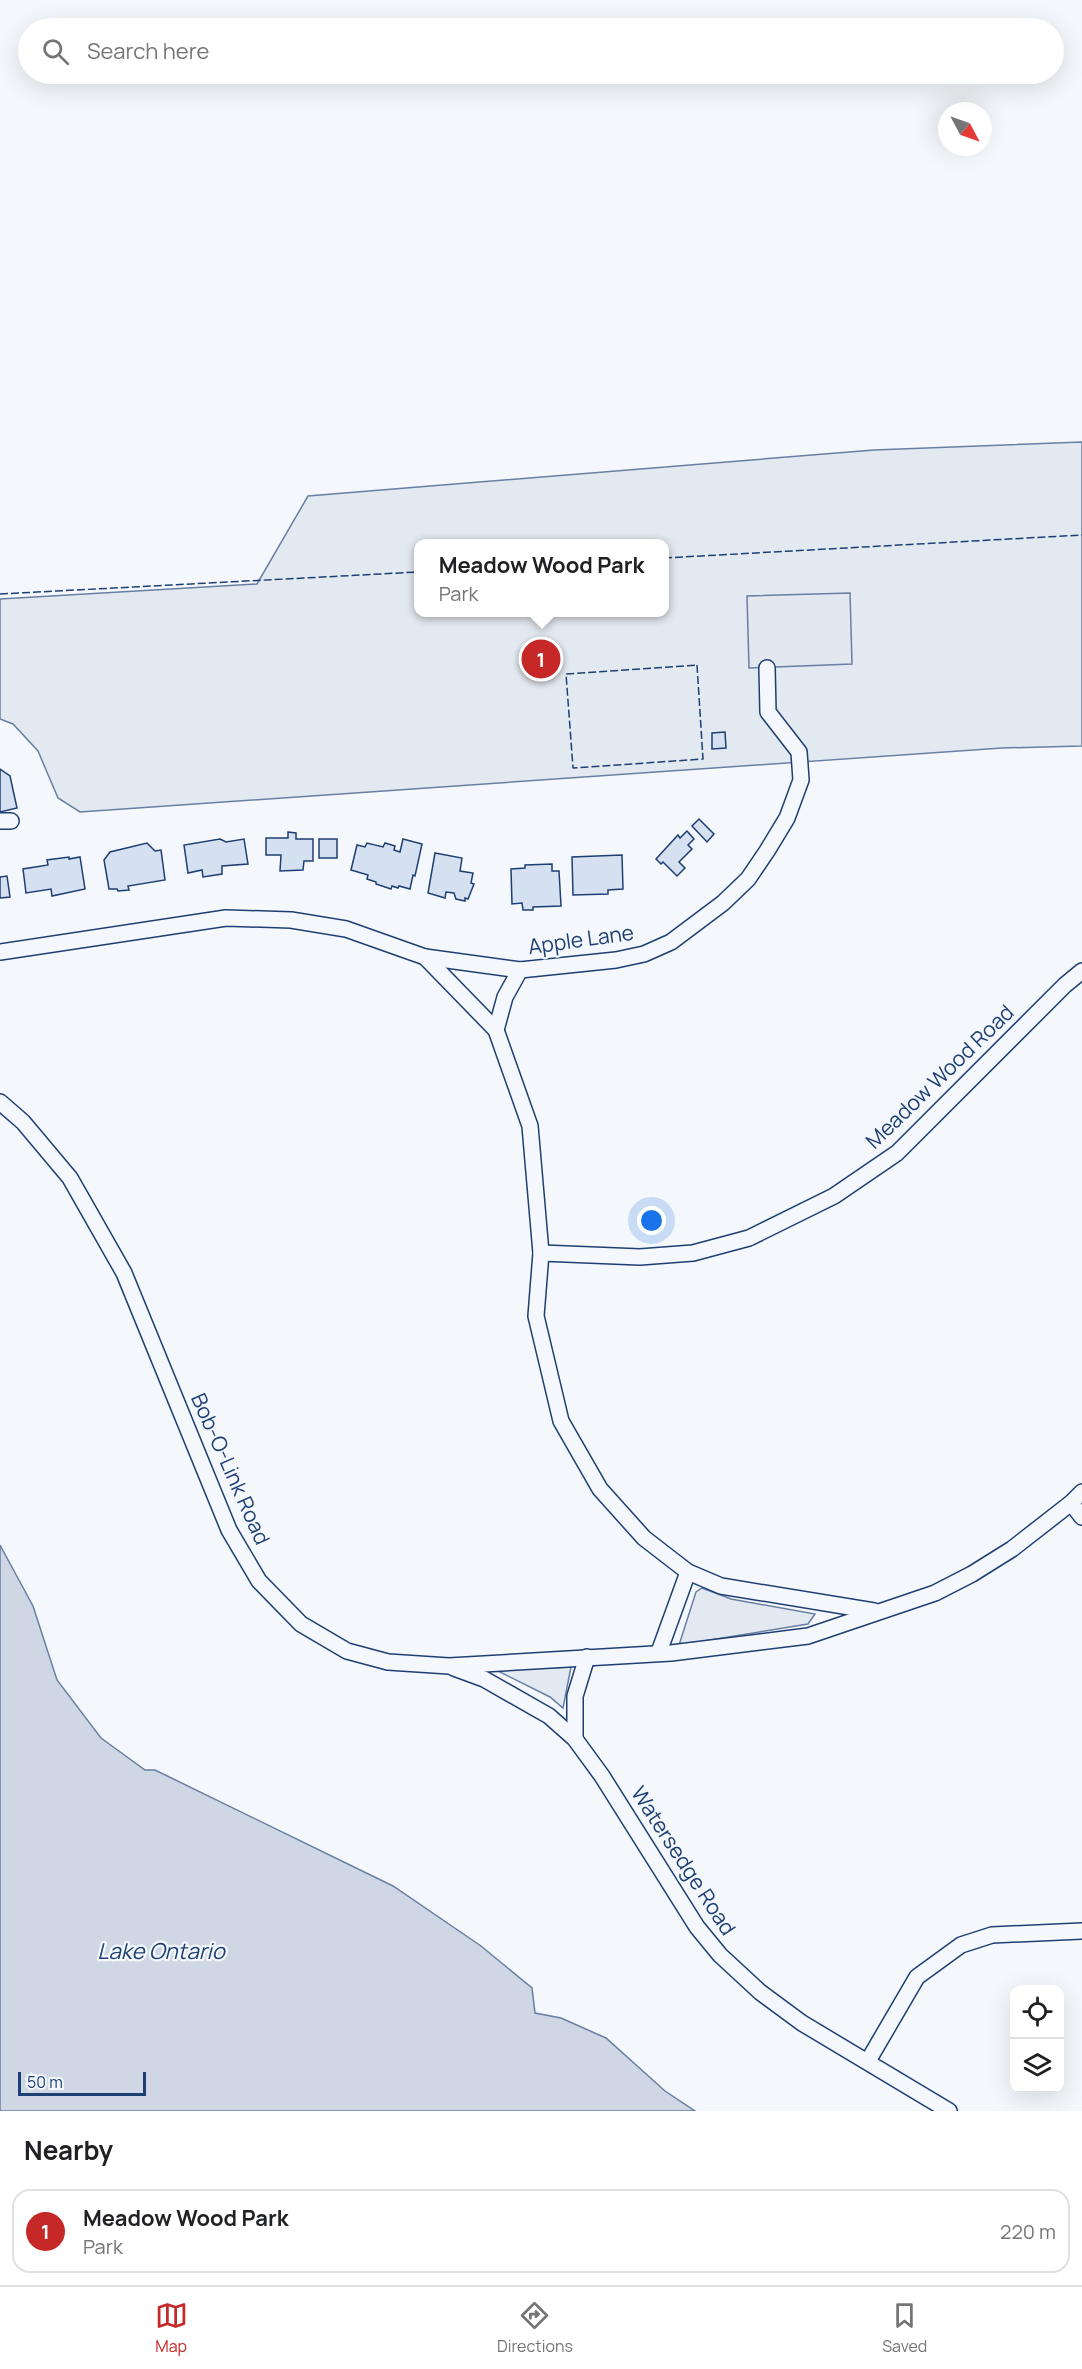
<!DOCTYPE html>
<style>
:root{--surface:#fff;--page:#f6f6f6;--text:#202124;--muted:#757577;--line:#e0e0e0;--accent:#c62828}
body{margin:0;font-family:Manrope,sans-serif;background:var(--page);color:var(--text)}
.controls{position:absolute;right:18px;bottom:18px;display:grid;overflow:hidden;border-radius:12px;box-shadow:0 6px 24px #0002}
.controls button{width:54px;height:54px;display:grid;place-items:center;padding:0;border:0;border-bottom:2px solid var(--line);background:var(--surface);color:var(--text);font:30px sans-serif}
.compass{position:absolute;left:938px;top:102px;width:54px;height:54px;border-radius:50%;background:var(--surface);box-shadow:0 6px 24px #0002;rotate:131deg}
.scale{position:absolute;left:18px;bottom:15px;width:128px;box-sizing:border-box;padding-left:6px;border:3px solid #1d3f73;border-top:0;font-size:16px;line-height:21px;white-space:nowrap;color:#1d3f73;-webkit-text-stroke:4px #f4f7fb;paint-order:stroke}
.you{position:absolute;left:652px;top:1221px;width:21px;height:21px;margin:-15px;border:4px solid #fff;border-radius:50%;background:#1a73e8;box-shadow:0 0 0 9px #1a73e833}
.badge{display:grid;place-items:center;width:39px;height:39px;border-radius:50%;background:var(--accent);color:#fff;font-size:20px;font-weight:700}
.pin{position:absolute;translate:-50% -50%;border:3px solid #fff;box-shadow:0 2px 6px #0006}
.popup{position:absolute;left:414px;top:539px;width:255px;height:78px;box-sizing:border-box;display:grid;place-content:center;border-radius:12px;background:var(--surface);filter:drop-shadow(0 2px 4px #0005);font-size:20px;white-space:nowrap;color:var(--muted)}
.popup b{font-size:22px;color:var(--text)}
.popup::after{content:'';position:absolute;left:50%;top:100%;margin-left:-12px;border:12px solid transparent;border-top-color:var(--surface)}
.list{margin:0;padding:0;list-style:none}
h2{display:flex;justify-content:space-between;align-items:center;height:78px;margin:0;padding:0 24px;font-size:26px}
h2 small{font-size:20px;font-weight:400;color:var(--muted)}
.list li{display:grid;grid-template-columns:39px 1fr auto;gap:18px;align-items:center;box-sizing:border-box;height:84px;margin:0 12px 12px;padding:0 12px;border:2px solid var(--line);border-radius:18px}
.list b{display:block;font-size:22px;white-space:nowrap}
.list p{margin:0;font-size:20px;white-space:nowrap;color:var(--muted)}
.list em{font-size:20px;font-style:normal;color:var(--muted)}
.icon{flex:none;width:33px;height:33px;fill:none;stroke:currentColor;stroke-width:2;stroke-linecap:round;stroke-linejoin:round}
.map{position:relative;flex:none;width:1082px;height:2111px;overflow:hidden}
.search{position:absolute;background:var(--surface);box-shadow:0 6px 24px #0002;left:18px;right:18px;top:18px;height:66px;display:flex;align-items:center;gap:15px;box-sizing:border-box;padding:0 21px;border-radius:33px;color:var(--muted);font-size:22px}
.sheet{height:174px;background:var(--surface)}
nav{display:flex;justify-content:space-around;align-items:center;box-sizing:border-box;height:84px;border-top:2px solid var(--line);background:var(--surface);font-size:16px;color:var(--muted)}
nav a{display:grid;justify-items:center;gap:3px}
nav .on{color:var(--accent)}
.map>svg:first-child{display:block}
</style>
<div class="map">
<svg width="1082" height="2111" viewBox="0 0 1082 2111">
<rect width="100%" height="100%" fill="#f4f7fb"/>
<g fill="#e3e9f0" stroke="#687fa3" stroke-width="1.5" fill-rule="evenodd">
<path d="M 1082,442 L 1082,746 L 1002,748 L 80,812 L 58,798 L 38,751 L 13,724 L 0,719 L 0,599 L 257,584 L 308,496 L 874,450 ZM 418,544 L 664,544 L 664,612 L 418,612 Z"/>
<path d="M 702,1588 L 731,1599 L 815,1614 L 808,1624 L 679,1645 L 696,1592 Z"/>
<path d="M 571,1667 L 563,1708 L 550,1697 L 496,1670 Z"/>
</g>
<path fill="#e3e8f0" stroke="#687fa3" stroke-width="1.5" d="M 850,593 L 852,664 L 749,668 L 747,596 Z"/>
<path fill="#cfd7e4" stroke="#687fa3" stroke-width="1.5" d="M 0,1545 L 33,1606 L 57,1680 L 101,1738 L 145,1770 L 155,1770 L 393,1886 L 481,1946 L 532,1988 L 535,2013 L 561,2018 L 606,2038 L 665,2091 L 695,2111 L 0,2111 Z"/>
<g fill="#d5e0f0" stroke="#1d3f73" stroke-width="1.5">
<path d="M 725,732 L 726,748 L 712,749 L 712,733 Z"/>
<path d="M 0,769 L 10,776 L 17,808 L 0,812 Z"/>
<path d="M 699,819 L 714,834 L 707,842 L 692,826 Z"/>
<path d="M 687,831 L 694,839 L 688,845 L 692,849 L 679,862 L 685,868 L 677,876 L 663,862 L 661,864 L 656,859 L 678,835 L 680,838 Z"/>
<path d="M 288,832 L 296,833 L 296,839 L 313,839 L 313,861 L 304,861 L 303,870 L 280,871 L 281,855 L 266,855 L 266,838 L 288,838 Z"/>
<path d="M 220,839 L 226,842 L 244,839 L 248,864 L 222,866 L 222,874 L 203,877 L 202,870 L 188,873 L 184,845 Z"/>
<rect x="319" y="839" width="18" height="19"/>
<path d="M 403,839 L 422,844 L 415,876 L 413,875 L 410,889 L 399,886 L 398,888 L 392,886 L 391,889 L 376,884 L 376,882 L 367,879 L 368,875 L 351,870 L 357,845 L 365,847 L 367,843 L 383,847 L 385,843 L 395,846 L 394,850 L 400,852 Z"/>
<path d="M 147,843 L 155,851 L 161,850 L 165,880 L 128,886 L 129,890 L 118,891 L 117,889 L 109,889 L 104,860 L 110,852 Z"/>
<path d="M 435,853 L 462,858 L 460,871 L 473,873 L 471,883 L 474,884 L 468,899 L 465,898 L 465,901 L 456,899 L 454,893 L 446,892 L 445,898 L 428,893 Z"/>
<path d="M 622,855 L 623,889 L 608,890 L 608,894 L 573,895 L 572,857 Z"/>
<path d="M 69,857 L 69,859 L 80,857 L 85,889 L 52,896 L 51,889 L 26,893 L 23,869 L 48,865 L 47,860 Z"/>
<path d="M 552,864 L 552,871 L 559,871 L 561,906 L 533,907 L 533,910 L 523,910 L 522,903 L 512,904 L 511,869 L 525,868 L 525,865 Z"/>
<path d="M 7,876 L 10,897 L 0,898 L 0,877 Z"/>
</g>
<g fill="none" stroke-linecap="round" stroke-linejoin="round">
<g stroke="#1d3f73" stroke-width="18">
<g id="street">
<path d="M 0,821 L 11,821"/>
<path d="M 0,952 L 226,918 L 291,920 L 346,929 L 425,957 L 496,1030 L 530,1126 L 541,1253 L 536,1316 L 561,1421 L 600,1489 L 644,1538 L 688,1572 L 721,1586 L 874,1611"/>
<path d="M 425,957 L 520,970 L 616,960 L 644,954 L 671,942 L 723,903 L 748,879 L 767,851 L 787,818 L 801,780 L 799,752 L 768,712 L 767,668"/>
<path d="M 496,1030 L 505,997 L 520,970"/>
<path d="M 0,1102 L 23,1122 L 70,1178 L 124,1273 L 229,1530 L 259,1581 L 301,1624 L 347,1651 L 388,1662 L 449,1666 L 671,1653 L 808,1636 L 935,1593 L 972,1574 L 1012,1549 L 1071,1503 L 1082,1492"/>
<path d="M 541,1253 L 640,1257 L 693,1253 L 749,1238 L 834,1196 L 897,1153 L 1065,985 L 1082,971"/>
<path d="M 1071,1503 L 1082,1517"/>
<path d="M 659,1652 L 688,1572"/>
<path d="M 454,1668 L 484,1679 L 549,1716 L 575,1739 L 602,1776 L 697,1927 L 720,1955 L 760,1992 L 802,2023 L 949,2111"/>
<path d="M 575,1739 L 575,1696 L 587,1657"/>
<path d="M 868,2061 L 917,1977 L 961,1945 L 992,1935 L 1082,1931"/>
</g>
</g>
<use href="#street" stroke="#f4f7fb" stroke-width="15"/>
<g stroke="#1d3f73" stroke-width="1.5" stroke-dasharray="8 3" stroke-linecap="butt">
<path d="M 664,558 L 1082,535"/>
<path d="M 0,594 L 418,572"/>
<path d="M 697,665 L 703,759 L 573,768 L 566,674 Z"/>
</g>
</g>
<g text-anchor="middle" stroke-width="4.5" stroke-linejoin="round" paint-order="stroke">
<g font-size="21" fill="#1d3f73" stroke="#f4f7fb">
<text transform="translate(581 940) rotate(-8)" y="7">Apple Lane</text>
<text transform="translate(940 1077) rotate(-44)" y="7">Meadow Wood Road</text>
<text transform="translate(230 1469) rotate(66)" y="7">Bob-O-Link Road</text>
<text transform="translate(683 1861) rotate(57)" y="7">Watersedge Road</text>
</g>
<g font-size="22" font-style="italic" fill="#1d3f73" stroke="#f4f7fb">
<text x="161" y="1959">Lake Ontario</text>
</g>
</g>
</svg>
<div class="controls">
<button><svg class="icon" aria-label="locate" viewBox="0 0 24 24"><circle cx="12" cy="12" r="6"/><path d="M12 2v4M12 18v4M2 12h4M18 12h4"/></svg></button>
<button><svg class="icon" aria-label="layers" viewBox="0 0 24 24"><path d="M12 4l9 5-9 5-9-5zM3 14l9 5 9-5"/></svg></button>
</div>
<svg class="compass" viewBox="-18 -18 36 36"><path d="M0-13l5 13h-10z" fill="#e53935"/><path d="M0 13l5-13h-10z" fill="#757577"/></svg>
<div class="scale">50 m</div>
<div class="you"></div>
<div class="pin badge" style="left:541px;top:659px">1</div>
<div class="popup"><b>Meadow Wood Park</b>Park</div>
<div class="search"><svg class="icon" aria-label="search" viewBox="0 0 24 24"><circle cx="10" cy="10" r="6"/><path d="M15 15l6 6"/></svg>Search here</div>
</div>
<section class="sheet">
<h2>Nearby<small></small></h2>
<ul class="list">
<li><span class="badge">1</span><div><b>Meadow Wood Park</b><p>Park</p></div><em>220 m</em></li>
</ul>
</section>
<nav>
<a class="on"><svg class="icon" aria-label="map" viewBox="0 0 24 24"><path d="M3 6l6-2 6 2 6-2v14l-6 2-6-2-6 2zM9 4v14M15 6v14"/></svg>Map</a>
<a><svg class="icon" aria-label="directions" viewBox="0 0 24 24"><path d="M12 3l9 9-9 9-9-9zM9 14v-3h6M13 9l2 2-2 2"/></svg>Directions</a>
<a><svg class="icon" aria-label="saved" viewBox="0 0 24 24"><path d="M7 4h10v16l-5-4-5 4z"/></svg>Saved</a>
</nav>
